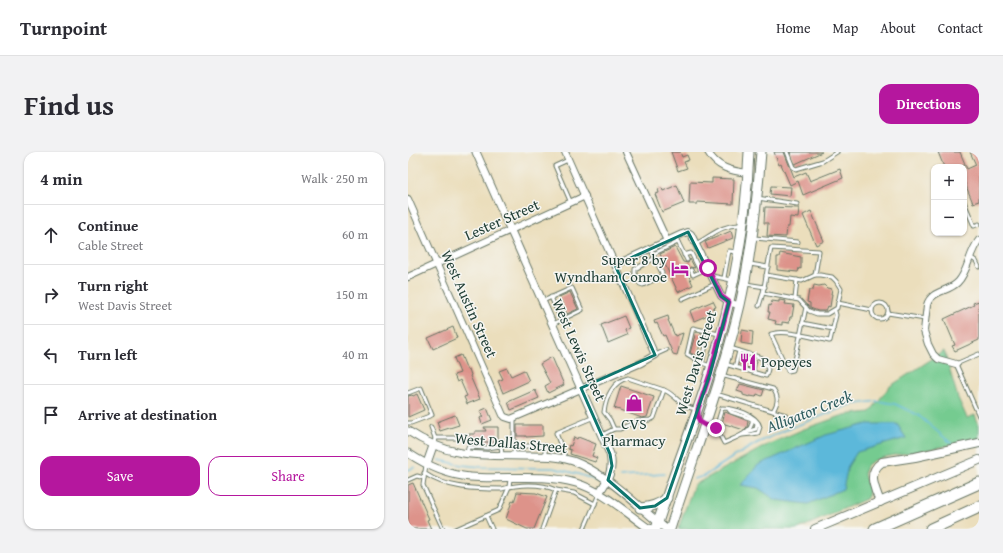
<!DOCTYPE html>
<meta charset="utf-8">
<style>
:root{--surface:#fff;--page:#f2f2f3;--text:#2b2b33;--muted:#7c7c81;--line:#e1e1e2;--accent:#b5179e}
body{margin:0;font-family:"Gentium Book Plus",serif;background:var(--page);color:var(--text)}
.controls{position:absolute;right:12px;top:12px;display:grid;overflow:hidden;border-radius:8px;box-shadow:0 1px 3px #0004}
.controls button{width:36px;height:36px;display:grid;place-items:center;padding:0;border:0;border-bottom:1px solid var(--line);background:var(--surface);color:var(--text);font:20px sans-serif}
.stop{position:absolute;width:12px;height:12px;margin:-9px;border:3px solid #b5179e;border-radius:50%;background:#fff}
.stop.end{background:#b5179e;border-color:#fff;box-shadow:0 1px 4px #0008}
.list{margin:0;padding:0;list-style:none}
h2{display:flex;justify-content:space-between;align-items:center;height:52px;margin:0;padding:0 16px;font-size:17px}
h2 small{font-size:13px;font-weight:400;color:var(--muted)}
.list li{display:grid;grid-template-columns:26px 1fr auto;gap:12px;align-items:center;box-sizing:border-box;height:60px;padding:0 16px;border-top:1px solid var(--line)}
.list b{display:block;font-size:15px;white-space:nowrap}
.list p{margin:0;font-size:13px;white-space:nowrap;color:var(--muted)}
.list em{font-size:13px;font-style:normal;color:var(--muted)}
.actions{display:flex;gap:8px;padding:12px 16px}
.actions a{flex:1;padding:9px 0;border:1px solid var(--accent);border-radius:12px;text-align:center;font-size:14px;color:var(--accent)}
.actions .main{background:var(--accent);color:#fff}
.icon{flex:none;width:22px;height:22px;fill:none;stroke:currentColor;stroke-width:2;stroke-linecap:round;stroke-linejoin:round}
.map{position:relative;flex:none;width:571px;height:377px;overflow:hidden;border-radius:12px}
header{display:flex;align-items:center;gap:24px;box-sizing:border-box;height:56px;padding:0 20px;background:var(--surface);border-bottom:1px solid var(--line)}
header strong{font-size:19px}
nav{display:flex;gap:22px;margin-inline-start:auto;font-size:14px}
.intro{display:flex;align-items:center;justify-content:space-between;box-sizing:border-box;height:96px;padding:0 24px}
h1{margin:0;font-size:28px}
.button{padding:10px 18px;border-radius:12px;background:var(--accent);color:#fff;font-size:14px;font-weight:700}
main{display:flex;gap:24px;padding:0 24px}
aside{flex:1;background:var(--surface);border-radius:12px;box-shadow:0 1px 3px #0004}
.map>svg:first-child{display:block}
</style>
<header>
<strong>Turnpoint</strong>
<nav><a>Home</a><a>Map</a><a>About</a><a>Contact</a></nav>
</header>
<div class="intro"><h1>Find us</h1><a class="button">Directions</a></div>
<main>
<aside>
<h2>4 min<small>Walk · 250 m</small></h2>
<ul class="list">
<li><svg class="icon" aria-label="ahead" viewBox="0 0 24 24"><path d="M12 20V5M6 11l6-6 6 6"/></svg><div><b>Continue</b><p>Cable Street</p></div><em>60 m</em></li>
<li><svg class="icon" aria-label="right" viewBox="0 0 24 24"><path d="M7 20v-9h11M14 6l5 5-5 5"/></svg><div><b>Turn right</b><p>West Davis Street</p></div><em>150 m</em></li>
<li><svg class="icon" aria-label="left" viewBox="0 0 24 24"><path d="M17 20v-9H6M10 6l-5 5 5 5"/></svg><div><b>Turn left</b></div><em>40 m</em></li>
<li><svg class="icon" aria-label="arrive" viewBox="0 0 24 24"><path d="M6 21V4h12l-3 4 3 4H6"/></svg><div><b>Arrive at destination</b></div></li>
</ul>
<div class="actions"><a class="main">Save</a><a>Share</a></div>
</aside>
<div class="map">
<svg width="571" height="377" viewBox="0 0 571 377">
<rect width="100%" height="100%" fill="#f6f6f2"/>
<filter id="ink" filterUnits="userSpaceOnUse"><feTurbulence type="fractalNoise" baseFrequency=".025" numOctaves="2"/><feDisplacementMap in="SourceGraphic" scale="8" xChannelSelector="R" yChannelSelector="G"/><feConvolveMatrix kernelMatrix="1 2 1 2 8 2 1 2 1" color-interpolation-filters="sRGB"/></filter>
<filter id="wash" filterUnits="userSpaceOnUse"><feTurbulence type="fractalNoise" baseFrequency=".012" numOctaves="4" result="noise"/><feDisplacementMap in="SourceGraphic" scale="16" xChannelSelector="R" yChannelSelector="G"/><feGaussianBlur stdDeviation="0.9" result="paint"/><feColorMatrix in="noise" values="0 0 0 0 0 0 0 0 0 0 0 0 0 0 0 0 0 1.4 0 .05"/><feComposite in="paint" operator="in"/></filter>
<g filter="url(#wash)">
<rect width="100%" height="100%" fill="#ebdebc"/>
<path fill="#75cb90" stroke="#4a8462" d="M 536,199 L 550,246 L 559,266 L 567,263 L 571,273 L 571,287 C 550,292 529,296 507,300 C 495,302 480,303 468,308 C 464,309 460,312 458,315 C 451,326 467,336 458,347 L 390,377 L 270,377 L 286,333 L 361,292 L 396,277 L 436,263 L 462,260 L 481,235 Z"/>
<path fill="#5cb8da" stroke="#3e7a87" d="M 459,272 L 489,272 L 498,286 L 449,300 L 440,314 L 435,337 L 400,352 L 368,348 L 350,336 L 332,333 L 350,313 L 418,283 Z"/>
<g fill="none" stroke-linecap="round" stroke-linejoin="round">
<g stroke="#5cb8da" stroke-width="1.5">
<path d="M 31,308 L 54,313 L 75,315 L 145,316 L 170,322 L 190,329"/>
<path d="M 0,318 L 7,315"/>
<path d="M 212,325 L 256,322"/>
<path d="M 286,327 L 296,324 L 322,307 L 349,291 L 380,277 L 442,253 L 469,249 L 487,252 L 510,263 L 544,292"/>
</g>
</g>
<g id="blocks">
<g fill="#dd938a">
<path d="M 263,0 L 272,0 L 274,5 L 279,3 L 281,8 L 276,10 L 279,16 L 270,19 Z"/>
<path d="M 366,0 L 376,0 L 386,25 L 398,20 L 402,29 L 432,17 L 435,26 L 395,43 L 390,29 L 382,33 L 373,12 L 371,13 Z"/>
<path d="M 382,0 L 414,0 L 387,12 Z"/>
<path d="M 530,0 L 552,0 L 559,17 L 568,13 L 562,0 L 571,0 L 571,49 L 565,51 L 556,29 L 556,13 L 550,15 L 536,15 Z"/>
<path d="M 304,26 L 326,27 L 325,52 L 289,50 L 289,52 L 281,52 L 282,30 L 304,31 Z"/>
<path d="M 269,33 L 276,51 L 254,60 L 247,42 L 251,41 L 250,37 L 254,36 L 255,39 Z"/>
<path d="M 363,34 L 383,35 L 382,44 L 362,42 Z"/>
<path d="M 357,55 L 391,56 L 390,66 L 382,65 L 381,75 L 379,75 L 378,85 L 359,84 L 360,71 L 356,71 Z"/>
<path d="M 403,59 L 416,89 L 408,93 L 395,63 Z"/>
<path d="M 323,79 L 325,86 L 300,96 L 297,90 Z"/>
<path d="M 267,95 L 275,110 L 280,111 L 282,107 L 287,116 L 282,115 L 280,120 L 279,120 L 285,133 L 270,140 L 252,102 Z"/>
<path d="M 372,101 L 393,105 L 393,117 L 391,116 L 390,120 L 369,118 L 369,105 L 371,105 Z"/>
<path d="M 406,133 L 411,134 L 416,133 L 419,136 L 424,137 L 423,142 L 424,142 L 422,155 L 420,154 L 418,159 L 410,159 L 402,156 L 402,151 L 399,150 L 401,138 L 405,138 Z"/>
<path d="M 162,140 L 170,157 L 159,162 L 151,145 Z"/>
<path d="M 371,148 L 378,149 L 377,152 L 386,153 L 384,165 L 382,165 L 381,171 L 374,170 L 374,173 L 367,172 L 368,169 L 360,167 L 362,160 L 360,160 L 361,153 L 363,154 L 364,149 L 371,150 Z"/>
<path d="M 305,149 L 308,155 L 305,156 L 307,160 L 286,169 L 282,159 Z"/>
<path d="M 571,149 L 571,188 L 547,199 L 544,194 L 547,193 L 536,167 L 566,153 L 565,151 Z"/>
<path d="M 216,164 L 221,176 L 217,178 L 219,183 L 200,191 L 193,173 Z"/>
<path d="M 260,164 L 261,168 L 260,168 L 267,184 L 275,181 L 269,203 L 265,202 L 257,183 L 255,184 L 249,171 L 247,172 L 246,169 Z"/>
<path d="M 45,175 L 49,186 L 25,197 L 20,186 Z"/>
<path d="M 334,178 L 345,180 L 344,193 L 333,191 Z"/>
<path d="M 288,180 L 295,181 L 289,204 L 282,201 Z"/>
<path d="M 53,203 L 59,218 L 61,217 L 63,223 L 62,224 L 72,247 L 59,252 L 56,245 L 59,244 L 52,228 L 49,230 L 46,223 L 52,221 L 46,206 Z"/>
<path d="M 333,204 L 349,209 L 347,218 L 335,214 L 336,213 L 331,211 Z"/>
<path d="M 144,205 L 156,233 L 140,241 L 137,234 L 142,231 L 132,212 Z"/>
<path d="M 99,216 L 103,224 L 116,218 L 121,229 L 95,241 L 90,229 L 95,227 L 91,219 Z"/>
<path d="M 332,232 L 356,238 L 354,244 L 349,242 L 348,245 L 342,244 L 342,245 L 335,243 L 335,241 L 329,239 Z"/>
<path d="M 213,234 L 246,245 L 239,265 L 234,266 L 206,256 Z"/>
<path d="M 127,238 L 131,246 L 103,258 L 100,250 Z"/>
<path d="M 9,242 L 16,258 L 0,265 L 0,244 L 4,243 L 5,244 Z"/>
<path d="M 79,256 L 84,268 L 74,272 L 72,266 L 75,264 L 72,259 Z"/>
<path d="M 317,260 L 340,269 L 339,275 L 336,278 L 314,271 Z"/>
<path d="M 47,263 L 51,273 L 32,279 L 29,270 Z"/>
<path d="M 109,273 L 135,273 L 135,284 L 118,285 L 118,284 L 109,284 Z"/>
<path d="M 76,275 L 90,275 L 90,290 L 61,290 L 61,282 L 67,282 L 67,279 L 78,279 Z"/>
<path d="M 166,285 L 169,287 L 170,285 L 188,292 L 184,304 L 189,306 L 187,310 L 162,302 L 163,298 L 160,297 L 161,293 L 163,294 Z"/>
<path d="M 5,331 L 21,367 L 19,368 L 23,377 L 0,377 L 0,333 Z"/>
<path d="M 109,340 L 128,341 L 139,345 L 126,377 L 119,377 L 98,367 L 104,349 L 106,350 Z"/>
</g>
</g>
</g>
<g filter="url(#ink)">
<use href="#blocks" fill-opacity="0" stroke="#667564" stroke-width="1"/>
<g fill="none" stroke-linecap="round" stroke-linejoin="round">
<g stroke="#667564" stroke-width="5">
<g id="service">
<path d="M 379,0 L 385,15 L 388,17 L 415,9 L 429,0"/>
<path d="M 160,8 L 147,14 L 163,51"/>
<path d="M 349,46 L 389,52"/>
<path d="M 556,50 L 566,74 L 571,72"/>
<path d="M 346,86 L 390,90"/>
<path d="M 269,88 L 279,108"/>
<path d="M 288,92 C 303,84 314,72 333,73"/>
<path d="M 242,96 L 254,121 L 254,122 L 252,125 L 235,133 L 232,132 L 227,122 L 227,117 L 247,106"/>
<path d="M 245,102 L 270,90"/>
<path d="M 276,103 L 283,101 L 292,119"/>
<path d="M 562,105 L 568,109 L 571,115"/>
<path d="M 342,112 L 360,115"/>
<path d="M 283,118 L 285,123 L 300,116"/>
<path d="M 304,124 L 323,128"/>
<path d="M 316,126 L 321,99 L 329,100"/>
<path d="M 338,132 L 357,135"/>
<path d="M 355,141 L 391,148 L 401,159 L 409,162 L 419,162 L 429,156 L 433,137 L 428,129 L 424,125 L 412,123 L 407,123 L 394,129 L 358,123"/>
<path d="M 143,145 L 153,168"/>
<path d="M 274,147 L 307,132"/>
<path d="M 387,147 L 389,128"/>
<path d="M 135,149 L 164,136 L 174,158 L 145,172"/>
<circle cx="472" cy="159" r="8"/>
<path d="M 430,151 L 464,158"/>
<path d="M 351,154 L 355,141 L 363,96 L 411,99 L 407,123"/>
<path d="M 398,155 L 385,218 L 380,219 L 363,182 C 377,177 406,186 421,189 L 422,189 L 428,163 L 427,159"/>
<path d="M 480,161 L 517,167"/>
<path d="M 394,171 L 425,177"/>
<path d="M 571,202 L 548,212 L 571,264"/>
<path d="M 247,203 L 258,198"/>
<path d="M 294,211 L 301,180"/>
<path d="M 317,212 L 358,224 L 360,217 L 354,206 L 322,196"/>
<path d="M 302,214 L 294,211 L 279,202 L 285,176 L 311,182"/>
<path d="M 327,215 L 331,199"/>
<path d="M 313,223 L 365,237 C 371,245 370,251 365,259"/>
<path d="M 0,241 L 13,236 L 24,263 L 3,271 L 0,271"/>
<path d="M 308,242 L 378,263"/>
<path d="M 298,273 L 308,276 L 316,291 C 326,286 346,281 344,267 L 323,260 L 321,258"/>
<path d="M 23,275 L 27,286"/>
<path d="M 308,276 L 314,256 C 325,256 349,262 352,275 L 350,281 L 344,282 L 334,283"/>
<path d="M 206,277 L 202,268 L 196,260 C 198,245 205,229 220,226 L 256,238"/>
<path d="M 338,280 L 348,277 L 349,271 L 344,267"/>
<path d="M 194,283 L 206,277 L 212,277 L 229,269 L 242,268 L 246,266 L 256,238 C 268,243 274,256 288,257"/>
<path d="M 26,292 L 27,286 L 51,286"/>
<path d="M 106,294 L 137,294 L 137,304"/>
<path d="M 59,302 L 60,295 L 79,296 L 93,294 L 94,303"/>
<path d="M 106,304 L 106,266"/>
<path d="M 157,305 L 148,281 L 186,265"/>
<path d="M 18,313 L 15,333 L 35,377"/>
<path d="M 16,321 C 39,337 68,337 94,337 C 109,332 133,331 148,338"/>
<path d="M 0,328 L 9,324 L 16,326"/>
<path d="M 78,364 L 84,377"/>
<path d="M 48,377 L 91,358 L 101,335 L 102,327"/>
<path d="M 134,377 L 148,338 L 166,341 L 187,352"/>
<path d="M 176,377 L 191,342"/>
</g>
</g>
<g stroke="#667564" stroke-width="8">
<g id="minor">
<path d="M 218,0 L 259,89"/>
<path d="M 300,0 C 309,16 323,19 340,21"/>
<path d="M 0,47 L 95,263 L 97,265 L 103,267 L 233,211 L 247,203 L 157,0"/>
<path d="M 207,113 L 274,82 L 280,80 L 283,82 L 313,144 L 321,150 L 332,154"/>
<path d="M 0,125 L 177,44"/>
<path d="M 548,212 L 530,207 L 525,202 L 520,192 L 516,179 L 519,153 C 523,138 541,140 550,130 C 560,120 561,100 571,88"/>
</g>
</g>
<g stroke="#667564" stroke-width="9">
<g id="tertiary">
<path d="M 68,0 L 202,302 C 206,318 200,328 191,341"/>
<path d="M 0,279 C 43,307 72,303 120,304 C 135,304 150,304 165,309 C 198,321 231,355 258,377"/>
<path d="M 0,301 C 18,313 40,323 62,325 C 96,328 134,321 168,331 C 195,339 217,360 240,376 L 246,377"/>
<path d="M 19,311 L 25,294"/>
</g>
</g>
<g stroke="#667564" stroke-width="10">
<g id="secondary">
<path d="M 472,350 C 467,336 458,321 474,310 L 507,305 L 571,291"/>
<path d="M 407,377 L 571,308"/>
</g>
</g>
<g stroke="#667564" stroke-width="11">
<g id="primary">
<path d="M 232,356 C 243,355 250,353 259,346"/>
<path d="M 248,377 C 264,325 285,274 301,223 C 324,151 338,75 341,0"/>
<path d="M 262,377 C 286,303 314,229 332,153 C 343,103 349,52 353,0"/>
</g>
</g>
<g stroke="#667564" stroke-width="13">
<g id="motorway">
<path d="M 467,377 L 571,331"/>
<path d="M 523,377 L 571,355"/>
</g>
</g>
<use href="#service" stroke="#fff" stroke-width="3"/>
<use href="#minor" stroke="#fff" stroke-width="6"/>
<use href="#tertiary" stroke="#fff" stroke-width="7"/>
<use href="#secondary" stroke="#fff" stroke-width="8"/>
<use href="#primary" stroke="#fff" stroke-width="9"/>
<use href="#motorway" stroke="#fff" stroke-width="11"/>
</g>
</g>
<g fill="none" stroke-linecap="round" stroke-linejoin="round" filter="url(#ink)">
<path stroke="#b5179e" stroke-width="5" d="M 300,116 L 313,144 L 321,150 L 302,222 L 290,257 L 290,265 L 292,270 L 297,273 L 308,276"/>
</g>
<path fill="none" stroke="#0f766e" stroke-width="3" stroke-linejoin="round" d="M 280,80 L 313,144 L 321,150 L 302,222 L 259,346 L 247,354 L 232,356 L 200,328 L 204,314 L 202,302 L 173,236 L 247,203 L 207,113 Z"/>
<defs>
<g id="hotel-bare" transform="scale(1.38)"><path d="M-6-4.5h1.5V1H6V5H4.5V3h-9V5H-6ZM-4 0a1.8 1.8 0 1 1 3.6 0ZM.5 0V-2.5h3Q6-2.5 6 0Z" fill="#b5179e" stroke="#f6f6f2" stroke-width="2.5" paint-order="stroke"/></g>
<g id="restaurant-bare" transform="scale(1.38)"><path d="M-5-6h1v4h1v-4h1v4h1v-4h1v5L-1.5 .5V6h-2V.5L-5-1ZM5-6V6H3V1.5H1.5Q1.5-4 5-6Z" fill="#b5179e" stroke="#f6f6f2" stroke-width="2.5" paint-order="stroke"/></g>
<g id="shop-bare" transform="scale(1.38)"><path d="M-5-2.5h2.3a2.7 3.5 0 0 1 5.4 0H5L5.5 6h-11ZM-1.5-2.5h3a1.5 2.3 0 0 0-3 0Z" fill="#b5179e" stroke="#f6f6f2" stroke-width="2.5" paint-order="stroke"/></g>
</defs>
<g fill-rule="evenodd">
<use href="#hotel-bare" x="272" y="117"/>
<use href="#restaurant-bare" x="340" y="210"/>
<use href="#shop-bare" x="226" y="251"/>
</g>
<g text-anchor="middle" stroke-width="3" stroke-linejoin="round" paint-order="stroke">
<g font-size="15" fill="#1f3d34" stroke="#f6f6f2">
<text transform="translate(94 68) rotate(-24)" y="5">Lester Street</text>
<text transform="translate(61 152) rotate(66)" y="5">West Austin Street</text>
<text transform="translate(171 198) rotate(66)" y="5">West Lewis Street</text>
<text transform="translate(288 211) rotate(-73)" y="5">West Davis Street</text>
<text transform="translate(103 291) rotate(5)" y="5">West Dallas Street</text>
</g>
<g font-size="15" fill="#1f3d34" stroke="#f6f6f2" text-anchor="end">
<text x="259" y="113">Super 8 by<tspan x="259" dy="17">Wyndham Conroe</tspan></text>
<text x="353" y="215" text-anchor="start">Popeyes</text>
<text x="226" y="277" text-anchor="middle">CVS<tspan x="226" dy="17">Pharmacy</tspan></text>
</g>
<g font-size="16" font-style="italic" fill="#2e5c5e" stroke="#f6f6f2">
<text transform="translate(401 259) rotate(-21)" y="6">Alligator Creek</text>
</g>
</g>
</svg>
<div class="controls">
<button>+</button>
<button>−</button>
</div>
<div class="stop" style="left:300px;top:116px"></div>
<div class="stop end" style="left:308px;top:276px"></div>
</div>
</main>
